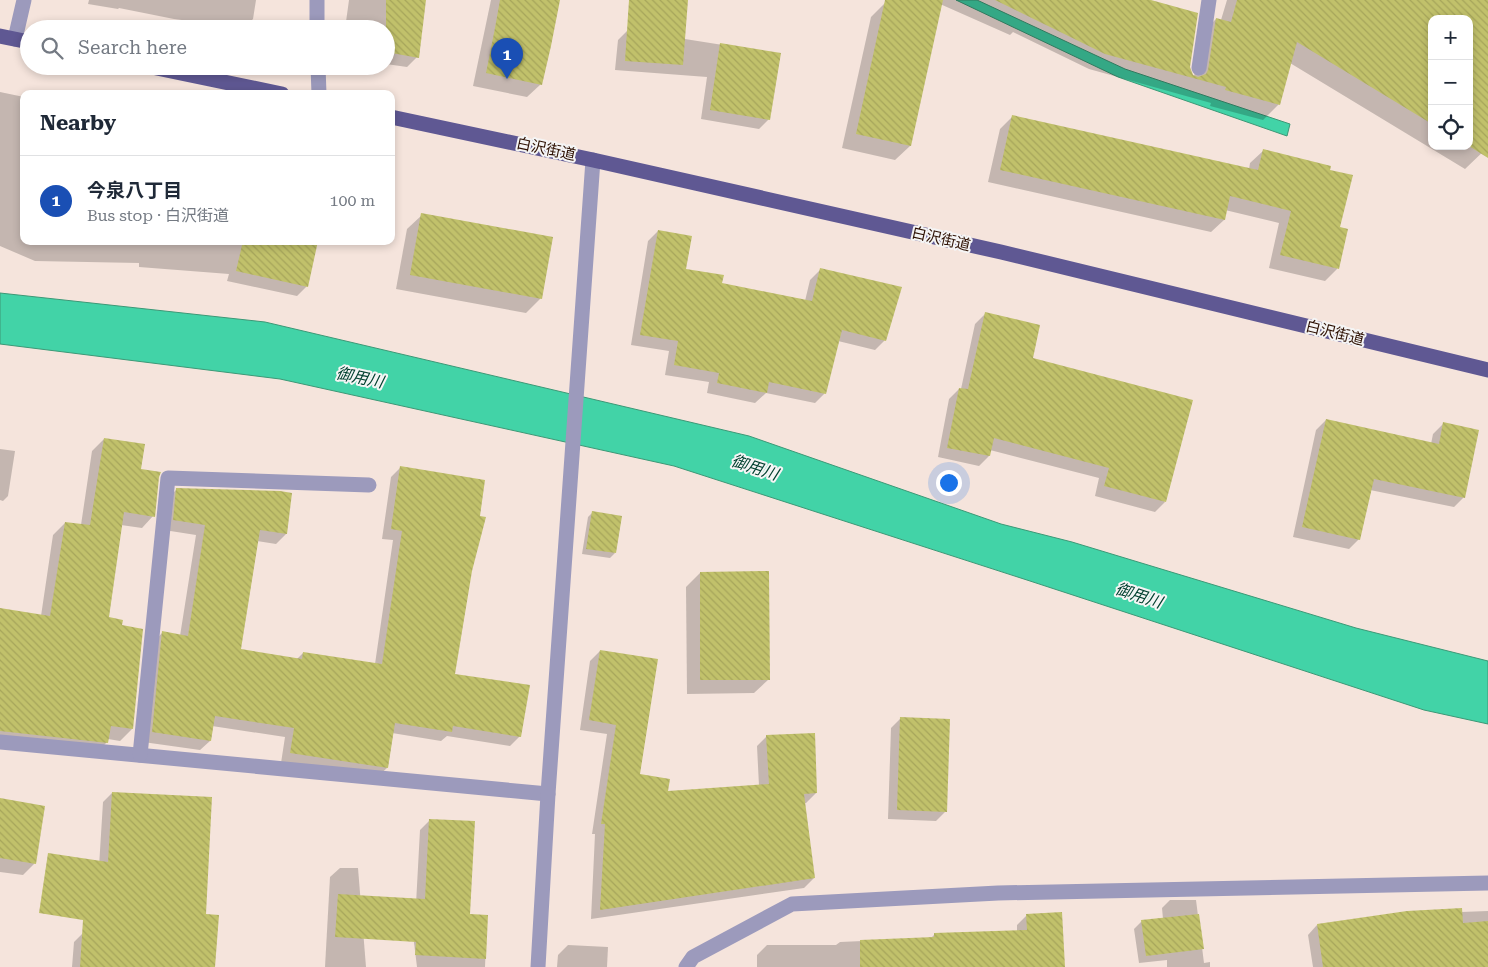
<!DOCTYPE html>
<meta charset="utf-8">
<style>
:root{--surface:#fff;--page:#f6f6f7;--text:#1f2937;--muted:#747a83;--line:#e0e1e3;--accent:#28637c}
body{margin:0;font-family:"Roboto Serif","Noto Sans JP",serif;background:var(--page);color:var(--text)}
.controls{position:absolute;right:15px;top:15px;display:grid;overflow:hidden;border-radius:10px;box-shadow:0 2px 8px #0003}
.controls button{width:45px;height:45px;display:grid;place-items:center;padding:0;border:0;border-bottom:1px solid var(--line);background:var(--surface);color:var(--text);font:25px sans-serif}
.you{position:absolute;left:948px;top:482px;width:18px;height:18px;margin:-12px;border:4px solid #fff;border-radius:50%;background:#1a73e8;box-shadow:0 0 0 8px #1a73e833}
.badge{display:grid;place-items:center;width:32px;height:32px;border-radius:50%;background:var(--accent);color:#fff;font-size:16px;font-weight:700}
.pin{position:absolute;translate:-50% -41px;filter:drop-shadow(0 1px 2px #0008)}
.pin::after{content:'';position:absolute;top:26px;width:18px;height:15px;background:inherit;clip-path:polygon(0 0,100% 0,50% 100%)}
.list{margin:0;padding:0;list-style:none}
h2{display:flex;justify-content:space-between;align-items:center;height:65px;margin:0;padding:0 20px;font-size:21px}
h2 small{font-size:16px;font-weight:400;color:var(--muted)}
.list li{display:grid;grid-template-columns:32px 1fr auto;gap:15px;align-items:center;box-sizing:border-box;height:90px;padding:0 20px;border-top:1px solid var(--line)}
.list b{display:block;font-size:19px;white-space:nowrap}
.list p{margin:0;font-size:16px;white-space:nowrap;color:var(--muted)}
.list em{font-size:16px;font-style:normal;color:var(--muted)}
.icon{flex:none;width:28px;height:28px;fill:none;stroke:currentColor;stroke-width:2;stroke-linecap:round;stroke-linejoin:round}
.map{position:relative;flex:none;width:1488px;height:967px;overflow:hidden}
.search{position:absolute;background:var(--surface);box-shadow:0 2px 8px #0003;left:20px;top:20px;width:375px;height:55px;display:flex;align-items:center;gap:12px;box-sizing:border-box;padding:0 18px;border-radius:28px;color:var(--muted);font-size:19px}
.panel{position:absolute;background:var(--surface);box-shadow:0 2px 8px #0003;left:20px;top:90px;width:375px;height:155px;border-radius:10px}
.map>svg:first-child{display:block}
</style>
<div class="map">
<svg width="1488" height="967" viewBox="0 0 1488 967">
<defs>
<pattern id="building-back-hatch" width="6" height="6" patternUnits="userSpaceOnUse" patternTransform="scale(1.25)"><rect width="6" height="6" fill="#c1c16b"/><path d="M-1 5l2 2M0 0l6 6M5-1l2 2" fill="none" stroke="#a6a55b"/></pattern>
</defs>
<rect width="100%" height="100%" fill="#f5e4dc"/>
<g fill="#42d3a7" stroke="#3c9876">
<path d="M 956,0 L 977,0 L 1125,69 L 1290,124 L 1287,136 L 1118,77 Z"/>
<path d="M 0,293 L 265,322 L 749,436 L 1001,524 L 1072,542 L 1356,628 L 1488,661 L 1488,724 L 1424,710 L 1030,581 L 674,466 L 280,379 L 0,344 Z"/>
</g>
<g fill="#0003" fill-rule="evenodd">
<path d="M 89,0 L 256,0 L 253,19 L 244,28 L 174,19 L 119,8 L 118,9 L 88,4 Z"/>
<path d="M 349,0 L 398,0 L 417,57 L 407,67 L 386,64 L 386,29 L 345,29 Z"/>
<path d="M 491,0 L 552,0 L 541,84 L 527,97 L 473,86 Z"/>
<path d="M 931,0 L 1146,0 L 1194,77 L 1200,35 L 1216,19 L 1221,20 L 1227,0 L 1488,0 L 1488,147 L 1465,169 L 1290,63 L 1279,104 L 1263,120 L 1210,106 L 1211,103 L 1089,69 L 1013,32 L 1010,35 ZM 1432,19 L 1469,19 L 1469,146 L 1432,146 Z"/>
<path d="M 885,3 L 910,146 L 895,160 L 842,148 L 871,17 Z"/>
<path d="M 628,30 L 779,54 L 769,119 L 759,129 L 701,119 L 707,77 L 615,70 L 618,40 Z"/>
<path d="M 0,92 L 24,97 L 24,241 L 317,241 L 307,286 L 297,296 L 227,281 L 229,274 L 139,267 L 139,263 L 35,261 L 0,246 Z"/>
<path d="M 1013,116 L 1249,169 L 1250,163 L 1263,151 L 1339,228 L 1337,269 L 1325,281 L 1269,268 L 1279,223 L 1225,210 L 1224,220 L 1211,232 L 988,182 L 1000,129 Z"/>
<path d="M 422,215 L 541,298 L 526,313 L 396,289 L 407,229 Z"/>
<path d="M 658,231 L 685,270 L 721,284 L 805,301 L 810,280 L 820,270 L 885,340 L 875,350 L 838,341 L 825,393 L 815,403 L 766,393 L 755,403 L 707,393 L 709,382 L 665,375 L 669,351 L 631,345 L 648,241 Z"/>
<path d="M 985,314 L 1031,359 L 1165,502 L 1155,512 L 1095,496 L 1099,478 L 990,450 L 989,456 L 979,466 L 938,457 L 949,399 L 959,389 L 961,389 L 975,324 Z"/>
<path d="M 1326,420 L 1431,444 L 1433,434 L 1443,424 L 1464,497 L 1454,507 L 1370,490 L 1359,539 L 1349,549 L 1293,537 L 1316,430 Z"/>
<path d="M 104,439 L 140,470 L 153,516 L 142,528 L 121,525 L 108,618 L 132,729 L 120,741 L 108,739 L 107,742 L 95,754 L 0,745 L 0,610 L 41,616 L 53,535 L 65,523 L 81,525 L 92,451 Z"/>
<path d="M 0,449 L 15,451 L 8,496 L 3,501 L 0,500 Z"/>
<path d="M 400,468 L 470,571 L 454,675 L 520,736 L 510,746 L 447,736 L 441,741 L 392,733 L 387,768 L 377,777 L 281,763 L 285,737 L 212,726 L 210,741 L 200,750 L 143,742 L 153,643 L 162,633 L 180,636 L 196,535 L 164,530 L 167,499 L 177,489 L 291,494 L 286,534 L 276,544 L 257,541 L 240,650 L 297,659 L 303,653 L 375,664 L 393,540 L 382,539 L 391,477 Z"/>
<path d="M 593,512 L 615,553 L 610,558 L 582,554 L 588,517 Z"/>
<path d="M 700,573 L 769,679 L 754,693 L 687,694 L 686,587 Z"/>
<path d="M 600,651 L 639,775 L 666,792 L 759,786 L 757,746 L 767,736 L 816,793 L 806,803 L 804,803 L 814,878 L 804,888 L 591,919 L 595,834 L 592,834 L 607,734 L 580,730 L 590,661 Z"/>
<path d="M 901,718 L 946,811 L 936,821 L 888,819 L 891,728 Z"/>
<path d="M 112,793 L 205,915 L 214,967 L 72,967 L 74,942 L 83,933 L 97,899 L 103,802 Z"/>
<path d="M 0,800 L 35,863 L 23,875 L 0,872 Z"/>
<path d="M 430,820 L 468,915 L 487,916 L 485,967 L 417,967 L 410,910 L 416,904 L 420,830 Z"/>
<path d="M 340,868 L 358,868 L 366,967 L 325,967 L 330,877 Z"/>
<path d="M 1170,900 L 1196,900 L 1204,963 L 1210,962 L 1210,967 L 1167,967 L 1167,960 L 1139,963 L 1134,929 L 1142,921 L 1163,919 L 1162,908 Z"/>
<path d="M 1488,911 L 1488,967 L 1313,967 L 1308,935 L 1317,925 L 1461,912 Z"/>
<path d="M 1027,915 L 1064,967 L 757,967 L 757,955 L 767,945 L 836,945 L 840,942 L 931,938 L 935,934 L 1017,932 L 1017,925 Z"/>
<path d="M 568,945 L 608,947 L 607,967 L 557,967 L 558,955 Z"/>
</g>
<g fill="url(#building-back-hatch)">
<path d="M 386,0 L 426,0 L 419,58 L 386,52 Z"/>
<path d="M 500,0 L 560,0 L 551,46 L 542,85 L 486,73 L 495,28 Z"/>
<path d="M 629,0 L 688,0 L 683,65 L 625,61 Z"/>
<path d="M 885,0 L 943,0 L 911,146 L 856,134 Z"/>
<path d="M 995,0 L 1151,0 L 1198,13 L 1190,67 L 1193,75 L 1198,77 L 1206,74 L 1208,70 L 1216,18 L 1231,22 L 1237,0 L 1488,0 L 1488,158 L 1469,146 L 1469,19 L 1432,19 L 1432,124 L 1297,42 L 1280,105 L 1225,90 L 1226,87 L 1105,54 Z"/>
<path d="M 720,43 L 781,53 L 770,120 L 710,110 Z"/>
<path d="M 1012,115 L 1258,170 L 1263,149 L 1331,166 L 1330,170 L 1353,175 L 1340,227 L 1348,229 L 1339,269 L 1280,255 L 1291,211 L 1230,196 L 1225,220 L 1000,170 Z"/>
<path d="M 421,213 L 553,237 L 542,299 L 410,275 Z"/>
<path d="M 658,230 L 692,236 L 686,269 L 724,275 L 722,283 L 812,301 L 820,268 L 902,287 L 886,341 L 842,330 L 826,394 L 769,382 L 767,393 L 717,383 L 719,373 L 674,365 L 678,341 L 640,335 Z"/>
<path d="M 243,241 L 318,241 L 308,287 L 236,271 Z"/>
<path d="M 985,312 L 1040,325 L 1033,358 L 1193,400 L 1166,502 L 1104,486 L 1109,468 L 994,438 L 990,456 L 947,448 L 959,388 L 968,389 Z"/>
<path d="M 1326,419 L 1439,444 L 1443,422 L 1479,430 L 1465,498 L 1374,479 L 1360,540 L 1302,527 Z"/>
<path d="M 104,438 L 145,444 L 141,469 L 161,472 L 159,477 L 155,517 L 124,512 L 109,617 L 123,620 L 122,625 L 143,629 L 133,729 L 111,726 L 108,743 L 0,731 L 0,608 L 50,616 L 65,522 L 90,525 Z"/>
<path d="M 400,466 L 485,480 L 480,516 L 486,517 L 472,571 L 455,674 L 530,685 L 521,737 L 453,726 L 452,732 L 395,723 L 388,768 L 290,753 L 294,728 L 215,716 L 211,741 L 152,732 L 162,631 L 188,636 L 205,525 L 173,520 L 176,488 L 280,491 L 292,493 L 287,534 L 260,530 L 241,649 L 302,659 L 303,652 L 382,664 L 402,531 L 391,529 Z"/>
<path d="M 592,511 L 622,516 L 616,553 L 586,549 Z"/>
<path d="M 769,571 L 770,680 L 700,680 L 700,572 Z"/>
<path d="M 600,650 L 658,659 L 640,774 L 670,779 L 668,791 L 769,784 L 766,735 L 815,733 L 817,793 L 804,794 L 815,878 L 600,910 L 605,824 L 601,824 L 616,725 L 589,720 Z"/>
<path d="M 900,717 L 950,719 L 947,812 L 897,810 Z"/>
<path d="M 112,792 L 212,797 L 206,914 L 219,915 L 215,967 L 80,967 L 83,920 L 39,913 L 48,853 L 108,862 Z"/>
<path d="M 0,798 L 45,806 L 36,864 L 0,858 Z"/>
<path d="M 429,819 L 475,821 L 470,914 L 488,915 L 486,959 L 415,955 L 416,942 L 335,937 L 338,894 L 425,899 Z"/>
<path d="M 1462,908 L 1463,923 L 1488,921 L 1488,967 L 1323,967 L 1317,924 L 1407,911 Z"/>
<path d="M 1062,912 L 1065,967 L 860,967 L 860,940 L 934,937 L 934,933 L 1027,930 L 1026,914 Z"/>
<path d="M 1199,914 L 1204,949 L 1146,956 L 1141,920 Z"/>
</g>
<g fill="none" stroke-linecap="round" stroke-linejoin="round">
<g stroke="#9c9abc" stroke-width="15">
<path d="M 317,0 L 317,29"/>
<path d="M 15,39 L 24,0"/>
<path d="M 318,66 L 319,94"/>
<path d="M 1199,68 L 1209,0"/>
<path d="M 0,742 L 548,794"/>
<path d="M 140,755 L 168,478 L 369,485"/>
<path d="M 538,967 L 548,794 L 593,160"/>
<path d="M 686,967 L 693,957 L 792,904 L 998,893 L 1488,883"/>
</g>
<g stroke="#5f5893" stroke-width="15">
<path d="M 0,36 L 29,42"/>
<path d="M 147,66 L 282,94"/>
<path d="M 391,117 L 593,160 L 1001,252 L 1488,370"/>
</g>
</g>
<g text-anchor="middle" stroke-width="4" stroke-linejoin="round" paint-order="stroke">
<g font-size="15" fill="#2d1002" stroke="#f5f5f5">
<text transform="translate(546 149) rotate(12)" y="5">白沢街道</text>
<text transform="translate(941 239) rotate(13)" y="5">白沢街道</text>
<text transform="translate(1335 333) rotate(14)" y="5">白沢街道</text>
</g>
<g font-size="16" font-style="italic" fill="#00402f" stroke="#f5f5f5">
<text transform="translate(360 377) rotate(12)" y="6">御用川</text>
<text transform="translate(755 467) rotate(18)" y="6">御用川</text>
<text transform="translate(1139 595) rotate(18)" y="6">御用川</text>
</g>
</g>
</svg>
<div class="controls">
<button>+</button>
<button>−</button>
<button><svg class="icon" aria-label="locate" viewBox="0 0 24 24"><circle cx="12" cy="12" r="6"/><path d="M12 2v4M12 18v4M2 12h4M18 12h4"/></svg></button>
</div>
<div class="you"></div>
<div class="pin badge" style="left:507px;top:79px;background:#1a4fb4">1</div>
<div class="search"><svg class="icon" aria-label="search" viewBox="0 0 24 24"><circle cx="10" cy="10" r="6"/><path d="M15 15l6 6"/></svg>Search here</div>
<section class="panel">
<h2>Nearby<small></small></h2>
<ul class="list">
<li><span class="badge" style="background:#1a4fb4">1</span><div><b>今泉八丁目</b><p>Bus stop · 白沢街道</p></div><em>100 m</em></li>
</ul>
</section>
</div>
